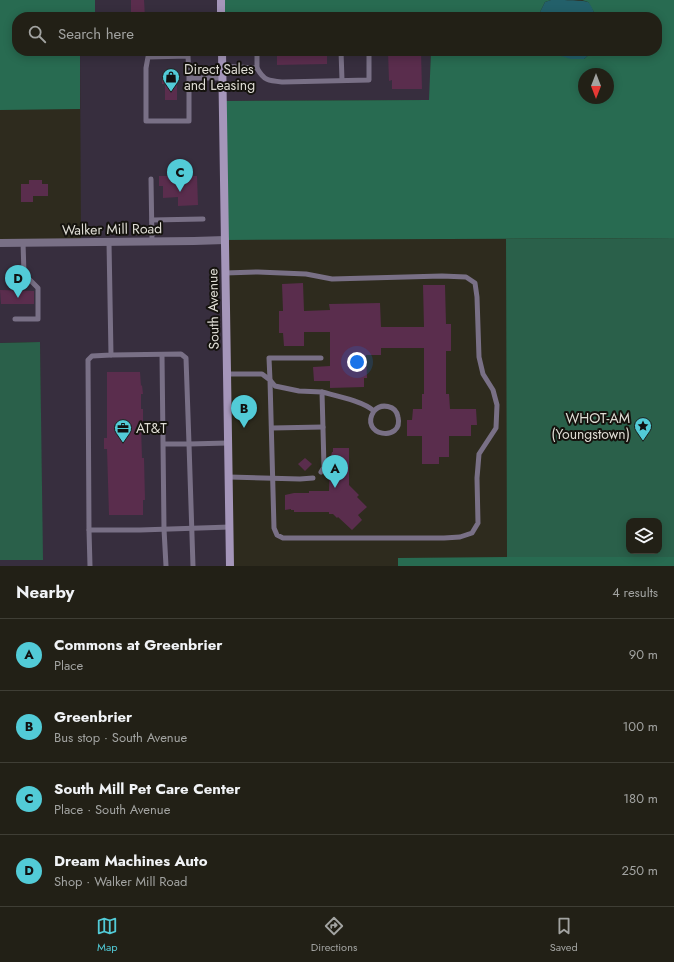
<!DOCTYPE html>
<meta charset="utf-8">
<style>
:root{--surface:#222016;--page:#2e2d23;--text:#f1f3f6;--muted:#a2a3a1;--line:#3f3e35;--accent:#52cbd7}
body{margin:0;font-family:Jost,sans-serif;background:var(--page);color:var(--text)}
.controls{position:absolute;right:12px;bottom:12px;display:grid;overflow:hidden;border-radius:8px;box-shadow:0 2px 10px #0003}
.controls button{width:36px;height:36px;display:grid;place-items:center;padding:0;border:0;border-bottom:1px solid var(--line);background:var(--surface);color:var(--text);font:20px sans-serif}
.compass{position:absolute;left:578px;top:68px;width:36px;height:36px;border-radius:50%;background:var(--surface);box-shadow:0 2px 10px #0003;rotate:180deg}
.you{position:absolute;left:357px;top:362px;width:14px;height:14px;margin:-10px;border:3px solid #fff;border-radius:50%;background:#1a73e8;box-shadow:0 0 0 6px #1a73e833}
.badge{display:grid;place-items:center;width:26px;height:26px;border-radius:50%;background:var(--accent);color:#111;font-size:13px;font-weight:700}
.pin{position:absolute;translate:-50% -33px;filter:drop-shadow(0 1px 2px #0008)}
.pin::after{content:'';position:absolute;top:21px;width:14px;height:12px;background:inherit;clip-path:polygon(0 0,100% 0,50% 100%)}
.list{margin:0;padding:0;list-style:none}
h2{display:flex;justify-content:space-between;align-items:center;height:52px;margin:0;padding:0 16px;font-size:17px}
h2 small{font-size:13px;font-weight:400;color:var(--muted)}
.list li{display:grid;grid-template-columns:26px 1fr auto;gap:12px;align-items:center;box-sizing:border-box;height:72px;padding:0 16px;border-top:1px solid var(--line)}
.list b{display:block;font-size:15px;white-space:nowrap}
.list p{margin:0;font-size:13px;white-space:nowrap;color:var(--muted)}
.list em{font-size:13px;font-style:normal;color:var(--muted)}
.icon{flex:none;width:22px;height:22px;fill:none;stroke:currentColor;stroke-width:2;stroke-linecap:round;stroke-linejoin:round}
.map{position:relative;flex:none;width:674px;height:566px;overflow:hidden}
.search{position:absolute;background:var(--surface);box-shadow:0 2px 10px #0003;left:12px;right:12px;top:12px;height:44px;display:flex;align-items:center;gap:10px;box-sizing:border-box;padding:0 14px;border-radius:16px;color:var(--muted);font-size:15px}
.sheet{height:340px;background:var(--surface)}
nav{display:flex;justify-content:space-around;align-items:center;box-sizing:border-box;height:56px;border-top:1px solid var(--line);background:var(--surface);font-size:11px;color:var(--muted)}
nav a{display:grid;justify-items:center;gap:2px}
nav .on{color:var(--accent)}
.map>svg:first-child{display:block}
</style>
<div class="map">
<svg width="674" height="566" viewBox="0 0 674 566">
<rect width="100%" height="100%" fill="#2e2b1e"/>
<g fill="#372e3e">
<path d="M 95,0 L 221,0 L 431,13 L 431,17 L 95,17 Z"/>
<path d="M 80,51 L 431,51 L 430,100 L 223,101 L 230,566 L 0,566 L 0,560 L 42,560 L 40,342 L 0,343 L 0,243 L 81,242 Z"/>
</g>
<g fill="#2a604a" fill-rule="evenodd">
<path d="M 674,238 L 674,557 L 507,557 L 506,239 ZM 629,521 L 659,521 L 659,551 L 629,551 Z"/>
<path d="M 40,342 L 43,560 L 0,560 L 0,343 Z"/>
</g>
<g fill="#286b51" fill-rule="evenodd">
<path d="M 0,0 L 95,0 L 95,17 L 17,17 L 17,51 L 80,51 L 80,109 L 0,110 Z"/>
<path d="M 221,0 L 551,0 L 545,2 L 540,12 L 540,17 L 431,17 L 431,13 L 221,13 Z"/>
<path d="M 582,0 L 674,0 L 674,238 L 225,240 L 223,101 L 429,100 L 431,51 L 547,51 L 548,52 L 584,59 L 591,53 L 592,51 L 657,51 L 657,17 L 595,17 L 595,14 L 588,2 ZM 584,74 L 608,74 L 608,98 L 584,98 Z"/>
<path d="M 507,557 L 674,557 L 674,566 L 398,566 L 398,558 Z"/>
</g>
<g fill="#23606a">
<path d="M 551,0 C 559,0 582,0 588,2 C 591,5 595,13 595,17 L 540,17 L 540,12 L 545,2 Z"/>
<path d="M 547,51 L 592,51 L 591,53 L 584,59 L 571,59 L 548,52 Z"/>
</g>
<g fill="#5a2d4d">
<path d="M 131,0 L 144,0 L 145,17 L 131,17 Z"/>
<path d="M 277,51 L 327,51 L 327,64 L 277,65 Z"/>
<path d="M 391,51 L 421,51 L 422,89 L 392,89 L 392,80 L 389,81 L 388,52 L 391,52 Z"/>
<path d="M 177,73 L 177,100 L 165,100 L 165,84 L 162,84 L 162,74 Z"/>
<path d="M 159,176 L 197,176 L 198,205 L 178,206 L 178,197 L 163,198 L 163,186 L 159,186 Z"/>
<path d="M 29,180 L 42,180 L 42,184 L 48,184 L 48,196 L 33,196 L 33,202 L 21,202 L 21,184 L 29,184 Z"/>
<path d="M 303,283 L 304,311 L 330,310 L 329,304 L 380,303 L 381,327 L 424,327 L 423,285 L 445,285 L 446,324 L 451,324 L 451,351 L 446,351 L 446,394 L 449,394 L 450,409 L 476,409 L 477,425 L 471,425 L 471,436 L 449,436 L 449,457 L 439,457 L 439,464 L 422,464 L 422,436 L 407,436 L 407,420 L 412,420 L 413,409 L 422,409 L 422,394 L 424,394 L 424,348 L 381,348 L 381,355 L 366,355 L 367,378 L 364,378 L 364,387 L 330,388 L 330,381 L 314,381 L 313,367 L 330,366 L 330,332 L 304,332 L 304,346 L 284,346 L 283,333 L 279,333 L 279,311 L 283,311 L 282,284 Z"/>
<path d="M 0,290 L 34,291 L 34,304 L 1,304 Z"/>
<path d="M 107,372 L 140,372 L 141,386 L 142,385 L 143,394 L 141,394 L 141,409 L 143,409 L 143,426 L 141,426 L 142,458 L 144,458 L 145,500 L 143,500 L 143,515 L 109,515 L 107,449 L 104,449 L 104,438 L 107,438 Z"/>
<path d="M 333,448 L 349,448 L 349,485 L 359,495 L 357,497 L 367,507 L 358,515 L 362,520 L 352,530 L 338,517 L 337,518 L 333,514 L 329,514 L 329,512 L 294,512 L 294,510 L 291,510 L 291,509 L 285,510 L 285,495 L 294,493 L 309,493 L 309,491 L 329,491 L 330,456 L 331,456 L 332,452 L 333,452 Z"/>
<path d="M 305,458 L 312,464 L 305,471 L 298,464 Z"/>
</g>
<g fill="none" stroke-linecap="round" stroke-linejoin="round">
<g stroke="#797086" stroke-width="5">
<path d="M 341,51 L 342,80"/>
<path d="M 222,66 L 257,68 C 264,81 269,81 283,82 L 369,80 L 369,51"/>
<path d="M 257,68 L 257,51"/>
<path d="M 189,78 L 189,121 L 146,121 L 146,68 L 148,57 L 188,56 L 189,78 L 222,78"/>
<path d="M 151,179 L 152,241"/>
<path d="M 152,220 L 203,219"/>
<path d="M 109,242 L 111,355 L 92,356 L 88,360 L 89,530 L 140,530 L 230,527"/>
<path d="M 225,273 L 258,272 L 306,274 L 332,279 L 442,276 L 466,277 L 475,283 L 477,297 L 479,357 L 483,374 L 493,390 L 497,405 L 496,428 L 479,454 L 477,478 L 478,523 L 472,533 L 460,537 L 444,538 L 283,538 L 277,535 L 274,528 L 270,380 L 262,374 L 227,374"/>
<path d="M 15,319 L 38,319 L 38,288 L 24,274 L 23,242"/>
<path d="M 111,355 L 181,354 L 186,358 L 189,444 L 228,443"/>
<path d="M 162,355 L 164,529 L 166,566"/>
<path d="M 321,358 L 269,358 L 270,380 L 275,386 L 299,391 L 322,392 L 324,467 L 321,472"/>
<path d="M 322,392 C 337,396 363,401 374,411 C 358,436 404,443 398,417 C 396,405 381,403 374,411"/>
<path d="M 272,428 L 323,427"/>
<path d="M 164,444 L 189,444 L 193,566"/>
<path d="M 229,477 L 300,479 L 313,478"/>
<path d="M 89,530 L 90,566"/>
</g>
<path stroke="#797086" stroke-width="8" d="M 0,243 L 194,241 L 225,240"/>
<g stroke="#a596ba" stroke-width="8">
<path d="M 221,0 L 221,17"/>
<path d="M 222,51 L 230,566"/>
</g>
</g>
<defs>
<g id="shop-pin" transform="scale(0.9)"><path d="M0 17L-7.5 6A9.5 9.5 0 1 1 7.5 6Z" fill="#52cbd7" stroke="#15130e"/><path d="M-5-2.5h2.3a2.7 3.5 0 0 1 5.4 0H5L5.5 6h-11ZM-1.5-2.5h3a1.5 2.3 0 0 0-3 0Z" fill="#111"/></g>
<g id="sight-pin" transform="scale(0.9)"><path d="M0 17L-7.5 6A9.5 9.5 0 1 1 7.5 6Z" fill="#52cbd7" stroke="#15130e"/><path d="M0-6L1.8-2.2L6-1.7L2.9 1.2L3.7 5.4L0 3.3L-3.7 5.4L-2.9 1.2L-6-1.7L-1.8-2.2Z" fill="#111"/></g>
<g id="office-pin" transform="scale(0.9)"><path d="M0 17L-7.5 6A9.5 9.5 0 1 1 7.5 6Z" fill="#52cbd7" stroke="#15130e"/><path d="M-6-3h4V-5.5h4V-3h4V5H-6ZM-1-4.5V-3h2v-1.5ZM-6 0V1H6V0Z" fill="#111"/></g>
</defs>
<g fill-rule="evenodd">
<use href="#shop-pin" x="171" y="77"/>
<use href="#sight-pin" x="643" y="426"/>
<use href="#office-pin" x="123" y="428"/>
</g>
<g text-anchor="middle" stroke-width="4" stroke-linejoin="round" paint-order="stroke">
<g font-size="14" fill="#dfddd5" stroke="#15130e" text-anchor="start">
<text x="184" y="74">Direct Sales<tspan x="184" dy="16">and Leasing</tspan></text>
<text x="630" y="423" text-anchor="end">WHOT-AM<tspan x="630" dy="16">(Youngstown)</tspan></text>
<text x="136" y="433">AT&amp;T</text>
</g>
<g font-size="14" fill="#dfddd5" stroke="#15130e">
<text transform="translate(112 229) rotate(-1)" y="5">Walker Mill Road</text>
<text transform="translate(213 309) rotate(-91)" y="5">South Avenue</text>
</g>
</g>
</svg>
<div class="controls">
<button><svg class="icon" aria-label="layers" viewBox="0 0 24 24"><path d="M12 4l9 5-9 5-9-5zM3 14l9 5 9-5"/></svg></button>
</div>
<svg class="compass" viewBox="-18 -18 36 36"><path d="M0-13l5 13h-10z" fill="#e53935"/><path d="M0 13l5-13h-10z" fill="#a2a3a1"/></svg>
<div class="you"></div>
<div class="pin badge" style="left:335px;top:488px">A</div>
<div class="pin badge" style="left:244px;top:428px">B</div>
<div class="pin badge" style="left:180px;top:192px">C</div>
<div class="pin badge" style="left:18px;top:298px">D</div>
<div class="search"><svg class="icon" aria-label="search" viewBox="0 0 24 24"><circle cx="10" cy="10" r="6"/><path d="M15 15l6 6"/></svg>Search here</div>
</div>
<section class="sheet">
<h2>Nearby<small>4 results</small></h2>
<ul class="list">
<li><span class="badge">A</span><div><b>Commons at Greenbrier</b><p>Place</p></div><em>90 m</em></li>
<li><span class="badge">B</span><div><b>Greenbrier</b><p>Bus stop · South Avenue</p></div><em>100 m</em></li>
<li><span class="badge">C</span><div><b>South Mill Pet Care Center</b><p>Place · South Avenue</p></div><em>180 m</em></li>
<li><span class="badge">D</span><div><b>Dream Machines Auto</b><p>Shop · Walker Mill Road</p></div><em>250 m</em></li>
</ul>
</section>
<nav>
<a class="on"><svg class="icon" aria-label="map" viewBox="0 0 24 24"><path d="M3 6l6-2 6 2 6-2v14l-6 2-6-2-6 2zM9 4v14M15 6v14"/></svg>Map</a>
<a><svg class="icon" aria-label="directions" viewBox="0 0 24 24"><path d="M12 3l9 9-9 9-9-9zM9 14v-3h6M13 9l2 2-2 2"/></svg>Directions</a>
<a><svg class="icon" aria-label="saved" viewBox="0 0 24 24"><path d="M7 4h10v16l-5-4-5 4z"/></svg>Saved</a>
</nav>
